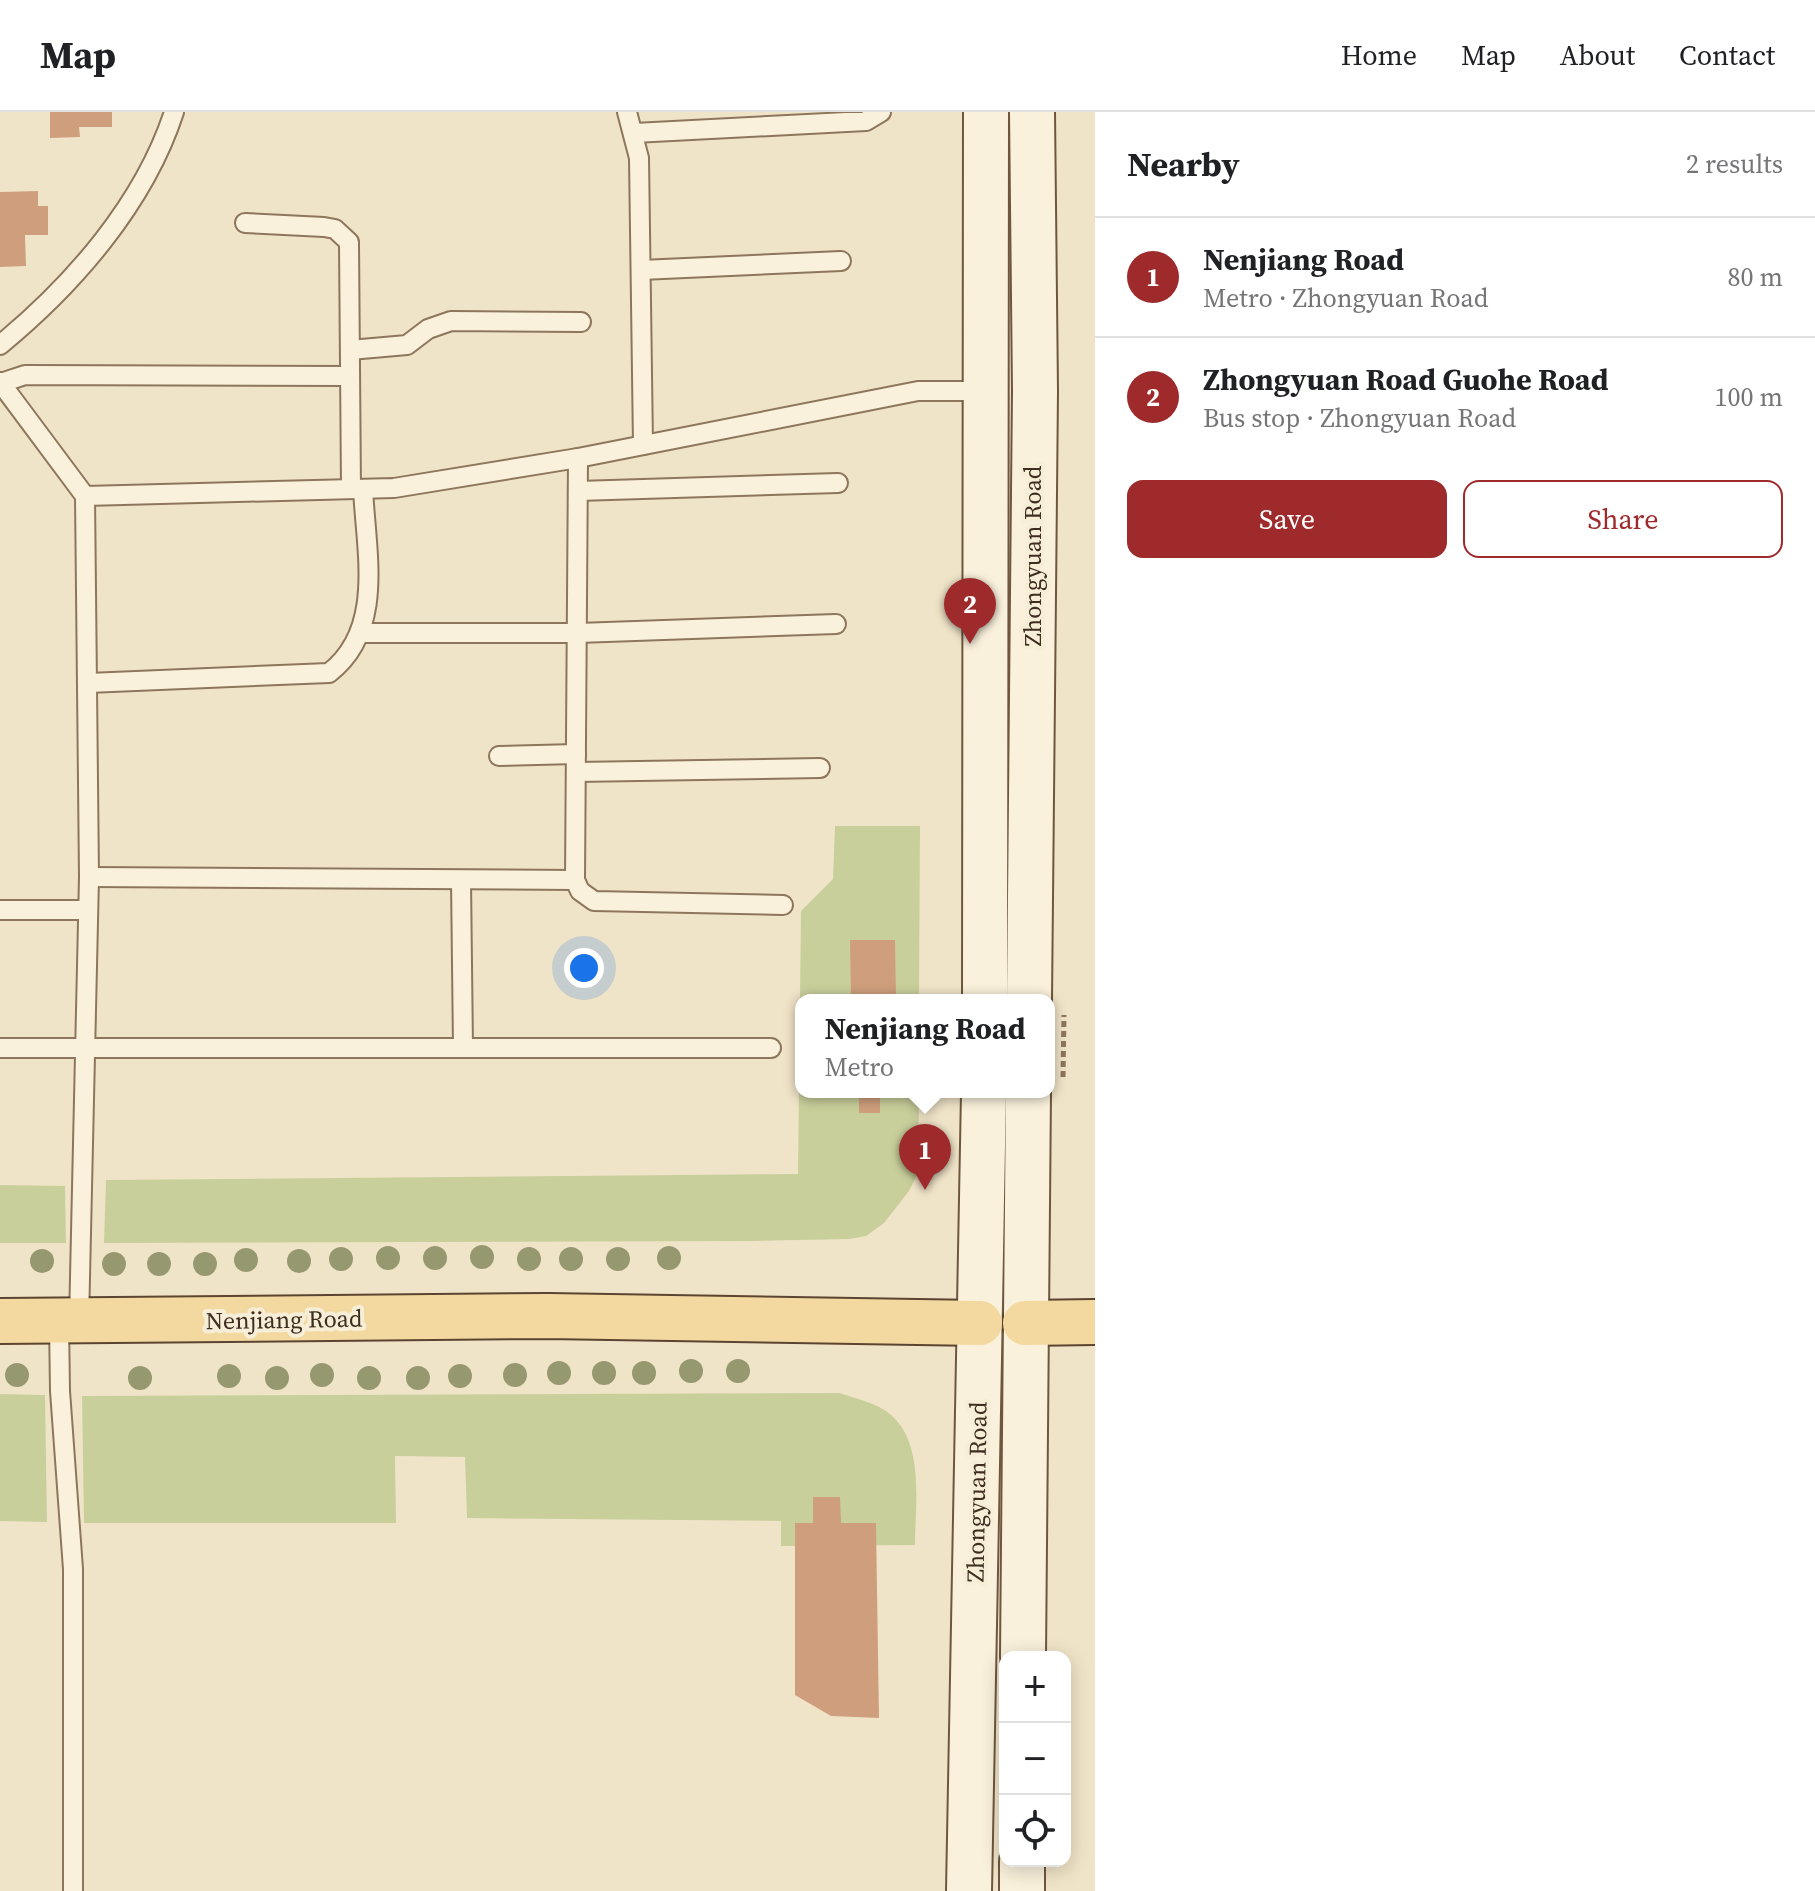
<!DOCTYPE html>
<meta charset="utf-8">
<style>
:root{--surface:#fff;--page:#f6f6f6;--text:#202124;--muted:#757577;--line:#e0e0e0;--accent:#9e2a2b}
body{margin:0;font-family:"Source Serif 4",serif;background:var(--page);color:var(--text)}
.controls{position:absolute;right:24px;bottom:24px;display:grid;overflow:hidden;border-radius:16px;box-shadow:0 4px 20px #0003}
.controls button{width:72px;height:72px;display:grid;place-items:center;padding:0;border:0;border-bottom:2px solid var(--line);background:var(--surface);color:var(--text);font:40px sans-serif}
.you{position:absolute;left:584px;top:856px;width:28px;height:28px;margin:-20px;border:6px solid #fff;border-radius:50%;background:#1a73e8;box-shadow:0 0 0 12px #1a73e833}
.badge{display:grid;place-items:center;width:52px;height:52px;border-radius:50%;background:var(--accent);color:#fff;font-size:26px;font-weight:700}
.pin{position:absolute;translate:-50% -66px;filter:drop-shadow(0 2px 4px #0008)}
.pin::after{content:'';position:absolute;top:42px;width:28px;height:24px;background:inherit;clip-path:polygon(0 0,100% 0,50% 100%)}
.popup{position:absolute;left:795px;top:882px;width:260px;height:104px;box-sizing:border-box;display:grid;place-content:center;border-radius:16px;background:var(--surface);filter:drop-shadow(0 2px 6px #0005);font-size:26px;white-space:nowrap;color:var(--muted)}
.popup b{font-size:30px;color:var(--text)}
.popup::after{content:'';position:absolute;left:50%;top:100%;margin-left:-16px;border:16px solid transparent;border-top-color:var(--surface)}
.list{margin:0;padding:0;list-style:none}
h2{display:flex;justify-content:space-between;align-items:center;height:104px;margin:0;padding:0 32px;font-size:34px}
h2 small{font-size:26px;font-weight:400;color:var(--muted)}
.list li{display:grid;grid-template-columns:52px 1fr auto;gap:24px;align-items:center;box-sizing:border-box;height:120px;padding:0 32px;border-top:2px solid var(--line)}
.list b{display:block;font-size:30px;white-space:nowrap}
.list p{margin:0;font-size:26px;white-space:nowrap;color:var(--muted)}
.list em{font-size:26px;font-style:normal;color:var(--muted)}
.actions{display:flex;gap:16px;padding:24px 32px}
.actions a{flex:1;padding:18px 0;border:2px solid var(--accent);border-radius:16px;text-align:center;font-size:28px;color:var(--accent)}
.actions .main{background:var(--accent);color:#fff}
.icon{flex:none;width:44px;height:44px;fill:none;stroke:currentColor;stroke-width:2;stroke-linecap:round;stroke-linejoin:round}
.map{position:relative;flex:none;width:1095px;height:1779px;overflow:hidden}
header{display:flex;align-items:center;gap:48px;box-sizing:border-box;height:112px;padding:0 40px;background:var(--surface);border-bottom:2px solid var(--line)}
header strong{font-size:38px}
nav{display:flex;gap:44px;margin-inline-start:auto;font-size:28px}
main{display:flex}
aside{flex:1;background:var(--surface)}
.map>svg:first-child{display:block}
</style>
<header>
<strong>Map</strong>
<nav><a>Home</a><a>Map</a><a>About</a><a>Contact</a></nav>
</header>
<main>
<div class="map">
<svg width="1095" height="1779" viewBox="0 0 1095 1779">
<rect width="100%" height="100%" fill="#f0e4c8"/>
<g fill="#c9cf9b">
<path d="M 835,714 L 920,714 L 919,888 L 801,888 L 801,980 L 919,980 L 918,1061 L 909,1079 L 884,1111 L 866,1124 L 849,1127 L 754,1129 L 104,1131 L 106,1068 L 798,1062 L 801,799 L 833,767 Z"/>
<path d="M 0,1073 L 65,1074 L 66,1131 L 0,1131 Z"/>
<path d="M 839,1281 C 855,1286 872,1290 886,1299 C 926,1327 915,1391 915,1433 L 781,1434 L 781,1409 L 467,1406 L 465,1345 L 395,1344 L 396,1411 L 84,1411 L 82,1284 Z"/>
<path d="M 0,1282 L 45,1283 L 47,1410 L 0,1409 Z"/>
</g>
<g fill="#cf9f7d">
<path d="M 50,0 L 112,0 L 112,15 L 79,15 L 80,25 L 50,26 Z"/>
<path d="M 38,79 L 38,94 L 48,94 L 48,123 L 25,123 L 26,154 L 0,155 L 0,80 Z"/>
<path d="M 850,828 L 895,828 L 896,888 L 851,888 Z"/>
<rect x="859" y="980" width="21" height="21"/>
<path d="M 813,1385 L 840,1385 L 841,1411 L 876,1411 L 879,1606 L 831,1604 L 795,1583 L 795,1411 L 813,1411 Z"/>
</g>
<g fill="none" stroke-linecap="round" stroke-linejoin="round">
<g stroke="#8d765c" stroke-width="22">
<g id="lane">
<path d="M 627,0 L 639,46 L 643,333"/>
<path d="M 634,21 L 866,9 L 881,0"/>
<path d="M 245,111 L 324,115 L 335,117 L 349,130 L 351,377"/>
<path d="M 641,158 L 841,149"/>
<path d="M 0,233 C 73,173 144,92 174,0"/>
<path d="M 350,238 L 407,233 L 428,217 L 451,209 L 581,210"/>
<path d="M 0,270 L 85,384 L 89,765 L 79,1210"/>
<path d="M 1,271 L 25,263 L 350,264"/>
<path d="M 578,346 L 575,768 L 580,779 L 594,789 L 783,793"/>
<path d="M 578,379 L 838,371"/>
<path d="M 85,384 L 394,376 L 578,346 L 918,279 L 985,279"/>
<path d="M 363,521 L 578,521 L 836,512"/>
<path d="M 88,571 L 329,561 C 385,518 366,440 363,377"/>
<path d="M 499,644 L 576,642"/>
<path d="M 576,660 L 820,656"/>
<path d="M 89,765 L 575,768"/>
<path d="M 461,768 L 463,936"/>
<path d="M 0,798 L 87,798"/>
<path d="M 0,936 L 771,936"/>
<path d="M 59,1210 L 60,1279 L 73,1457 L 73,1779"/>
</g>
</g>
<g stroke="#6f573f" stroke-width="48">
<g id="secondary">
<path d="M 985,888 L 986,0"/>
<path d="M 1029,888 L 1035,279 L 1032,0"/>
<path d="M 1023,1545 L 1028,980"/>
<path d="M 1022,1749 L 1022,1779"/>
<path d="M 969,1779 L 984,980"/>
</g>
</g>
<g stroke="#5b4430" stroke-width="48">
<g id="primary">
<path d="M 0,1209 L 548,1204 L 980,1211"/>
<path d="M 1025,1211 L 1095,1210"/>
</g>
</g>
<path stroke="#8d765c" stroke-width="5" stroke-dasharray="6 4" stroke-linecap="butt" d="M 1063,965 L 1064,903"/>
<use href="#lane" stroke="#faf1dc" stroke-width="18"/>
<use href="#secondary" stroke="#faf1dc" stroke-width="44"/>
<use href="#primary" stroke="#f3d9a0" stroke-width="44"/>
</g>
<g fill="#96986f">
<circle cx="482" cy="1145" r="12"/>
<circle cx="388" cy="1146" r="12"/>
<circle cx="435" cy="1146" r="12"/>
<circle cx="669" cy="1146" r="12"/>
<circle cx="341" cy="1147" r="12"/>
<circle cx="529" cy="1147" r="12"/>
<circle cx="571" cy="1147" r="12"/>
<circle cx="618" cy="1147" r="12"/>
<circle cx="246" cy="1148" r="12"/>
<circle cx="42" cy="1149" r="12"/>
<circle cx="299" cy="1149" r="12"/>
<circle cx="114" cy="1152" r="12"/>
<circle cx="159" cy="1152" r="12"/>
<circle cx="205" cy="1152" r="12"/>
<circle cx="691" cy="1259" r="12"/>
<circle cx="738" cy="1259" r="12"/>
<circle cx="559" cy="1261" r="12"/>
<circle cx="604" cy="1261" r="12"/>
<circle cx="644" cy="1261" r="12"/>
<circle cx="17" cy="1263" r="12"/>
<circle cx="322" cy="1263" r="12"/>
<circle cx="515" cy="1263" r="12"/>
<circle cx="229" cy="1264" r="12"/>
<circle cx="460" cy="1264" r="12"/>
<circle cx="140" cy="1266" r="12"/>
<circle cx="277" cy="1266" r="12"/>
<circle cx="369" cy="1266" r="12"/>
<circle cx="418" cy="1266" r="12"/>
</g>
<g text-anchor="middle" stroke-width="8" stroke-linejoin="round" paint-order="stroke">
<g font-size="24" fill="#3d2e20" stroke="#f7eed8">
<text transform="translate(1033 444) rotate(-90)" y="8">Zhongyuan Road</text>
<text transform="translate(284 1208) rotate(-1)" y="8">Nenjiang Road</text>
<text transform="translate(977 1380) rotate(-89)" y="8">Zhongyuan Road</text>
</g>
</g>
</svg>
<div class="controls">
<button>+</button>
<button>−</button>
<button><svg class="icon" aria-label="locate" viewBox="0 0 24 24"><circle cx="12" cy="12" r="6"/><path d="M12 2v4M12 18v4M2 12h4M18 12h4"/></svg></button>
</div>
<div class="you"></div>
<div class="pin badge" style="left:925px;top:1078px">1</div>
<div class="popup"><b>Nenjiang Road</b>Metro</div>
<div class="pin badge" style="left:970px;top:532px">2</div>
</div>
<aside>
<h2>Nearby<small>2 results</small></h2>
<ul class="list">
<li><span class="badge">1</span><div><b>Nenjiang Road</b><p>Metro · Zhongyuan Road</p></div><em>80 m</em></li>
<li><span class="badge">2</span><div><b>Zhongyuan Road Guohe Road</b><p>Bus stop · Zhongyuan Road</p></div><em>100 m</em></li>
</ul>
<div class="actions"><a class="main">Save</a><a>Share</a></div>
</aside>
</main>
